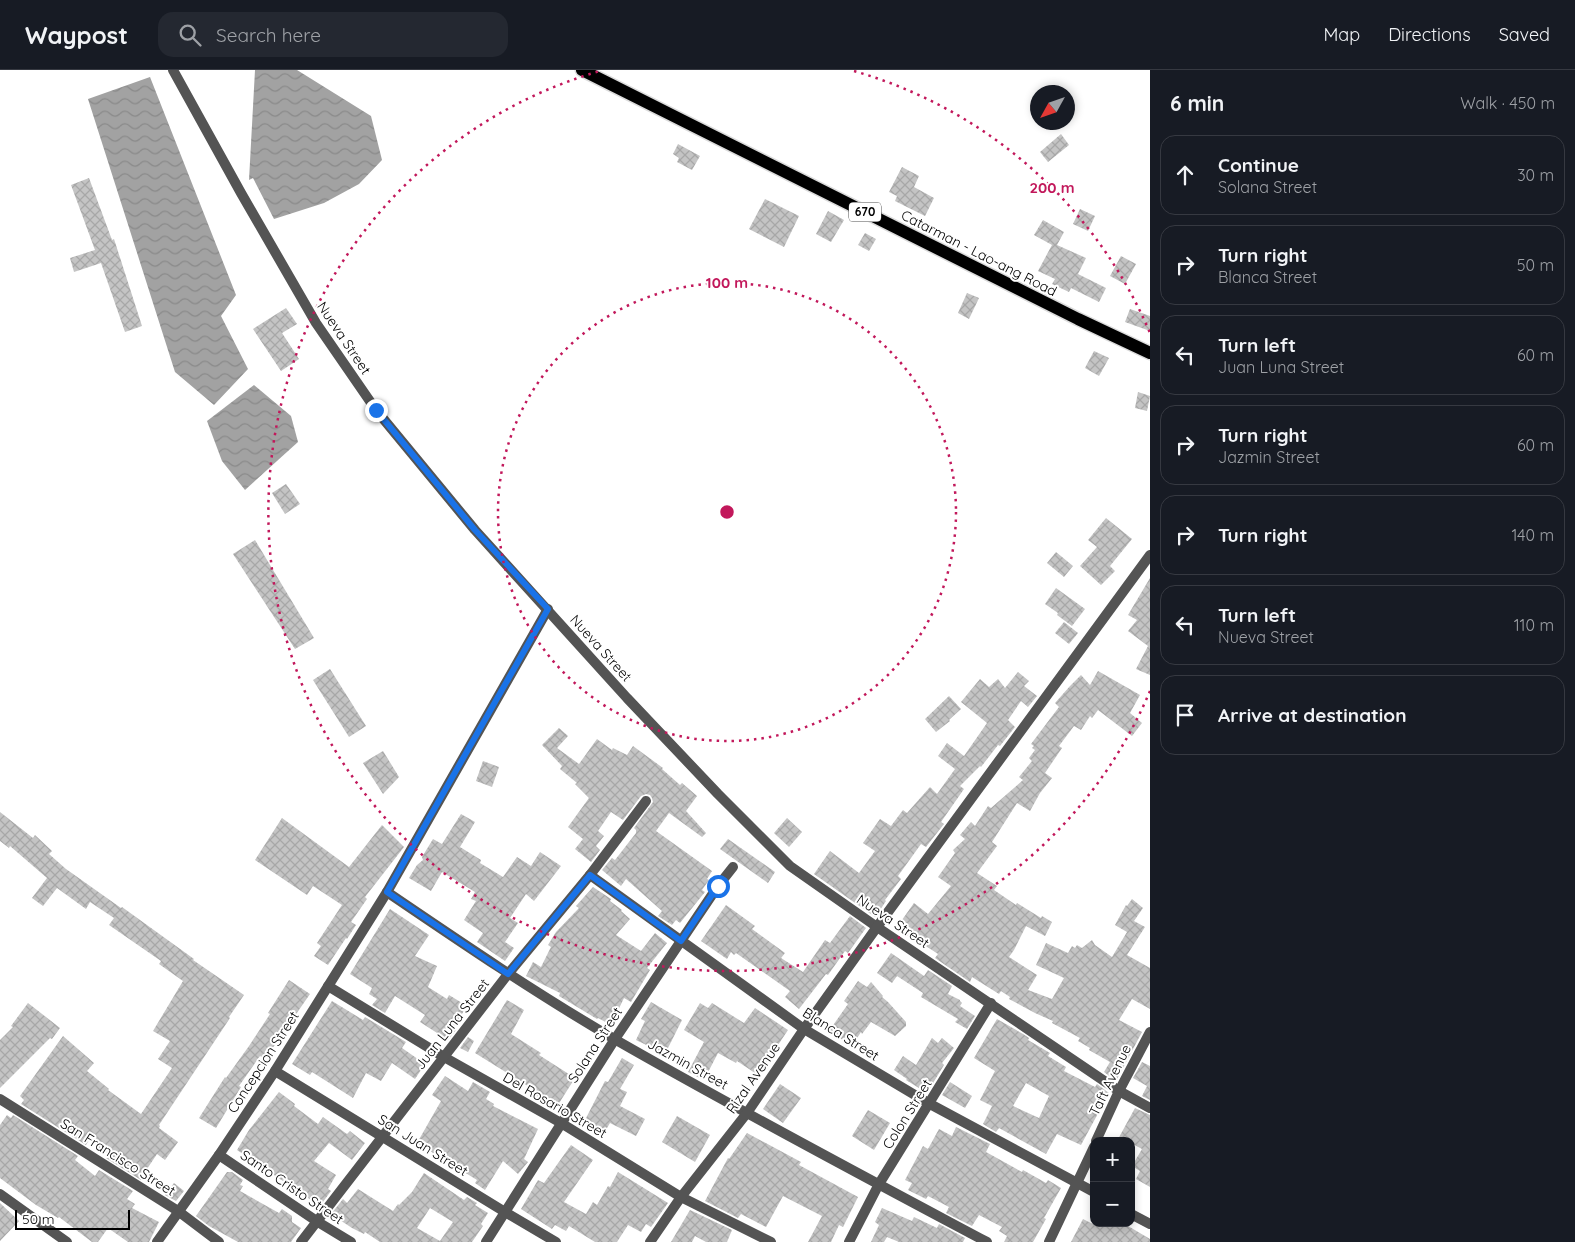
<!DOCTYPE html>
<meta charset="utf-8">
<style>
:root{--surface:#171b24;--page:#242831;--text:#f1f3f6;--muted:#9ea1a6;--line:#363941}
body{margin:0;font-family:Quicksand,sans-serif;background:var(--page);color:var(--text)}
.controls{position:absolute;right:15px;bottom:15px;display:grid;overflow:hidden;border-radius:10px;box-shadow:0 2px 8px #0003}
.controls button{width:45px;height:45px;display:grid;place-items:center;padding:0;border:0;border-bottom:1px solid var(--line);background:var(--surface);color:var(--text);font:25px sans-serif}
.compass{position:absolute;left:1030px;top:15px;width:45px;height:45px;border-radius:50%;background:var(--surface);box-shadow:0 2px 8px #0003;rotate:230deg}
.scale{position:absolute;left:15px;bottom:12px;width:115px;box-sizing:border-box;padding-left:5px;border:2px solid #000;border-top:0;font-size:14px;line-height:18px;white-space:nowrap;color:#000;-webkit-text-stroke:4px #fff;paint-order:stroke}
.stop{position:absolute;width:15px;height:15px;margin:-11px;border:4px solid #1a73e8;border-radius:50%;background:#fff}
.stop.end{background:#1a73e8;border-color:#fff;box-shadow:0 1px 5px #0008}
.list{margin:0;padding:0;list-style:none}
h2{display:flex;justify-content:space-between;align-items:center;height:65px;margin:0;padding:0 20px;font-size:21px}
h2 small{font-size:16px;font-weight:400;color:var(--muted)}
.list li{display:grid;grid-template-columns:32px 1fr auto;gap:15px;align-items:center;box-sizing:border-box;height:80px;margin:0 10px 10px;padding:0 10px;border:1px solid var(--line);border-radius:15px}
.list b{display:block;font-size:19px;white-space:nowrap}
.list p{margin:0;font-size:16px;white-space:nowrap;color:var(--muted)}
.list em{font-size:16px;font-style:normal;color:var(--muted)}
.icon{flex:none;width:28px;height:28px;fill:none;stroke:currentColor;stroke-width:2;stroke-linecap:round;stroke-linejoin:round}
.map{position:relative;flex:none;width:1150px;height:1172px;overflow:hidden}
header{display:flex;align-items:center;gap:30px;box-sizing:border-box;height:70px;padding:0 25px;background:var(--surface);border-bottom:1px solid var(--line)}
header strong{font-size:24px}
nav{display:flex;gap:28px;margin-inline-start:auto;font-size:18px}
.search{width:350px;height:45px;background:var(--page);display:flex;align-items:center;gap:12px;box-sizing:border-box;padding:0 18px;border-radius:15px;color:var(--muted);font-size:19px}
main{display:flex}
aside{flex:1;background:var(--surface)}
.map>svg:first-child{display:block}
</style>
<header>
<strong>Waypost</strong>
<div class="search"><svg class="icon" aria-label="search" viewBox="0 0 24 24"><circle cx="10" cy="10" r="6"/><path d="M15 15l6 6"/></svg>Search here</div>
<nav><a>Map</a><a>Directions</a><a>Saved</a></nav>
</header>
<main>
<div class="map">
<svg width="1150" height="1172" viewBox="0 0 1150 1172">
<defs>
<pattern id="water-waves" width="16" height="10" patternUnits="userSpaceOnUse" patternTransform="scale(1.25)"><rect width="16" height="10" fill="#a2a2a2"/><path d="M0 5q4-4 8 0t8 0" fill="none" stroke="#8a8a8a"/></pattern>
<pattern id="building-cross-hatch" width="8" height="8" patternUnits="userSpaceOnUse" patternTransform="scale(1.25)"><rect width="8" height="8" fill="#c4c4c4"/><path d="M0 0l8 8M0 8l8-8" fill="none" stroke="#a7a7a7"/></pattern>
</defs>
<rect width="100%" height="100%" fill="#fff"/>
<g fill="url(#water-waves)">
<path d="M 255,0 L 297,0 L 371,46 L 382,90 L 359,114 L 324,133 L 274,149 L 253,108 L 249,110 Z"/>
<path d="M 150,7 L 236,225 L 221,246 L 248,299 L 214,335 L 175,302 L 88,29 Z"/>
<path d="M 254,315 L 291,346 L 298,372 L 245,420 L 222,391 L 207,351 Z"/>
</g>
<g fill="url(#building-cross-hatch)" fill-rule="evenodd">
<path d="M 1061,64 L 1069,75 L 1048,92 L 1040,82 Z"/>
<path d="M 678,74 L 700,86 L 692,100 L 677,92 L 679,88 L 673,84 Z"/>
<path d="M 902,97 L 919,106 L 914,117 L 934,128 L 925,146 L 895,131 L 897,126 L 889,122 Z"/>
<path d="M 89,108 L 112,170 L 114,169 L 142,256 L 125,262 L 101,193 L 74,202 L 70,188 L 95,180 L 71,115 Z"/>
<path d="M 765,129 L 799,146 L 784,177 L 749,159 Z"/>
<path d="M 1080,139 L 1095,146 L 1088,161 L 1073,154 Z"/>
<path d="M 828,141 L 844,150 L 831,172 L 816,164 Z"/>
<path d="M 1043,150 L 1064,162 L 1057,175 L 1086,188 L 1078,204 L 1106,218 L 1099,232 L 1071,218 L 1069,222 L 1052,214 L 1055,209 L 1038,201 L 1052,175 L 1034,165 Z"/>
<path d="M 865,163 L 876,169 L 869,181 L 858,175 Z"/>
<path d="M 1121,186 L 1136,194 L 1125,214 L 1110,206 Z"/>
<path d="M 967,223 L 979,228 L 969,249 L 958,243 Z"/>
<path d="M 286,238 L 297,254 L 282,263 L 299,289 L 281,301 L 253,259 Z"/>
<path d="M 1130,239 L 1150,246 L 1150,261 L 1125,252 Z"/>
<path d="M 1094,281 L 1109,288 L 1099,306 L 1085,298 Z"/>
<path d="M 1138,322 L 1150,326 L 1147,341 L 1135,338 Z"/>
<path d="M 286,414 L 300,434 L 285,444 L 272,423 Z"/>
<path d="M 1106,448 L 1132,469 L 1110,496 L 1115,501 L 1101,515 L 1080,496 L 1097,477 L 1088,470 Z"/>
<path d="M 255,470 L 314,568 L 295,579 L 233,484 Z"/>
<path d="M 1056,482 L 1073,496 L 1064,507 L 1047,493 Z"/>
<path d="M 1150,508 L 1150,605 L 1136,599 L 1148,576 L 1128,561 L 1137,550 L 1128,545 Z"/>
<path d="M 1056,518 L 1085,539 L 1072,556 L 1057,545 L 1058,543 L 1045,534 Z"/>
<path d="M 1064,552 L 1078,563 L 1069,574 L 1055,563 Z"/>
<path d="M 330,599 L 366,656 L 349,667 L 313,610 Z"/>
<path d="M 1098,601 L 1140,625 L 1130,643 L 1142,653 L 1132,666 L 1098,640 L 1092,648 L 1090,646 L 1081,660 L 1074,656 L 1059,676 L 1062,678 L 1045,703 L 1052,708 L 1040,723 L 1030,741 L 1017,733 L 992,772 L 997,776 L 977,803 L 997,816 L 994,820 L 1016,835 L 1017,833 L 1041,848 L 1042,846 L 1052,852 L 1045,866 L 1026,856 L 1014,880 L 1009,887 L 1037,905 L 1028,920 L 1052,929 L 1064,908 L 1036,895 L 1046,873 L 1068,883 L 1072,876 L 1075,878 L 1077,875 L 1082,878 L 1092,870 L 1095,875 L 1112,887 L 1127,862 L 1115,855 L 1126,835 L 1127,836 L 1132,829 L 1143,838 L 1134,851 L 1145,857 L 1127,885 L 1150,898 L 1150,939 L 1132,929 L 1119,950 L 1142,962 L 1116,1011 L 1104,1002 L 1110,992 L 1089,980 L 1090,978 L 1078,971 L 1080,968 L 1052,953 L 1053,951 L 1035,943 L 1009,929 L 1010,927 L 1001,921 L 999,924 L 972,907 L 970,912 L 935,888 L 938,884 L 897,857 L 914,833 L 928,844 L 951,816 L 938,807 L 955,783 L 953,780 L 965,769 L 960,765 L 971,752 L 975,756 L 988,736 L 991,738 L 1023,710 L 1019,707 L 1032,691 L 1029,688 L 1035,680 L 1032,678 L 1034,676 L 1031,674 L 1059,637 L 1055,633 L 1070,616 L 1081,605 L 1090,615 Z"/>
<path d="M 1018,602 L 1029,611 L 1024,616 L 1037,626 L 1028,637 L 1021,631 L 1008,650 L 1015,657 L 1000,676 L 998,675 L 981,697 L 980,696 L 960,716 L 964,719 L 941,752 L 944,754 L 926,777 L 921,774 L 898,806 L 901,809 L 885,830 L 886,831 L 876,846 L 875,847 L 814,804 L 830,781 L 859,803 L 875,781 L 863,773 L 880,749 L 891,756 L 903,740 L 907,743 L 930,717 L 937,724 L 955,699 L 938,686 L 947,673 L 964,686 L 987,653 L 961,632 L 980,609 L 989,617 L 998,609 L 1005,618 Z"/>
<path d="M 949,626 L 961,639 L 949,650 L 950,651 L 936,662 L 925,649 Z"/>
<path d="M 559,658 L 568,666 L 557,678 L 579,694 L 597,669 L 612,680 L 613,678 L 627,685 L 633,676 L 663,698 L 662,699 L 680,715 L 682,713 L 697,726 L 686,741 L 706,763 L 702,767 L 669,743 L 656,761 L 712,801 L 707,809 L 709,810 L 702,820 L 705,822 L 680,853 L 676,850 L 672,855 L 658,846 L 662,841 L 626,809 L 621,816 L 602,800 L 612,788 L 615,790 L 636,763 L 636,760 L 634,758 L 653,732 L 652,728 L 650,725 L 646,724 L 641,726 L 623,750 L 611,742 L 598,761 L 604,766 L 596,776 L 600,780 L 591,792 L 575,779 L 583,769 L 568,757 L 589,728 L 575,714 L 577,713 L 560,699 L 562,696 L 542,675 Z"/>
<path d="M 383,681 L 399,707 L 383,724 L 363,693 Z"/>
<path d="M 483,691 L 499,697 L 492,717 L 476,711 Z"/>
<path d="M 0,742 L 33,768 L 35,765 L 52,781 L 49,784 L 66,799 L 121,838 L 122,837 L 194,889 L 193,890 L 244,925 L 229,947 L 230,948 L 159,1055 L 160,1056 L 159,1058 L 178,1072 L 165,1090 L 157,1084 L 141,1108 L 141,1110 L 106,1088 L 108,1085 L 89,1070 L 86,1075 L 21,1034 L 24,1030 L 20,1026 L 63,966 L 94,993 L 87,1001 L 109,1019 L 108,1020 L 141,1044 L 172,998 L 158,989 L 170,971 L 153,961 L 183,911 L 159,894 L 161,891 L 109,855 L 114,848 L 90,832 L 86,839 L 57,818 L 43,836 L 32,828 L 47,808 L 10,776 L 9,778 L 0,771 Z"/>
<path d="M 461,744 L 475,752 L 460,777 L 481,790 L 480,793 L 503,807 L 517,787 L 531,796 L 540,782 L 561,796 L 534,831 L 526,824 L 510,848 L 518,853 L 505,872 L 514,878 L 505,891 L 477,872 L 483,863 L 464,850 L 476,831 L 471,829 L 475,822 L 442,802 L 431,821 L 409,808 L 417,795 L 423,790 L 422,787 L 433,769 L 442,774 Z"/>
<path d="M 282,748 L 349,797 L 382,755 L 404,777 L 365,827 L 367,829 L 351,852 L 356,855 L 347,869 L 346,868 L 328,895 L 314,886 L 321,876 L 317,873 L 342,835 L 313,816 L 307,825 L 255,790 Z"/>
<path d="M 787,748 L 802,762 L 789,777 L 774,763 Z"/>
<path d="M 728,769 L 775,802 L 768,813 L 720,779 Z"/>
<path d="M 593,817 L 611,829 L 610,831 L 622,840 L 621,841 L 630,849 L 616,865 L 641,881 L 655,863 L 667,873 L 647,898 L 650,900 L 631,932 L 624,928 L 611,955 L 598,948 L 597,949 L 559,926 L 560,923 L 526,906 L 533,892 L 541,897 L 551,877 L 548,875 L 556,862 L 579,838 L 576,836 Z"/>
<path d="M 726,835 L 755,856 L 752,859 L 785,883 L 781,888 L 803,902 L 825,870 L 830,873 L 850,846 L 866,858 L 848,883 L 845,881 L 828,905 L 826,904 L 799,939 L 785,927 L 790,921 L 736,883 L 734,885 L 731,882 L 727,889 L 701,871 Z"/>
<path d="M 390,839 L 429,865 L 415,886 L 437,896 L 428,917 L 447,929 L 449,925 L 467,936 L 453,958 L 456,960 L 448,970 L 420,952 L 425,945 L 395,926 L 385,943 L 372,935 L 377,929 L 369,924 L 372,918 L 350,904 Z"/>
<path d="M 891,883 L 924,906 L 928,900 L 952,916 L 948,924 L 960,930 L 960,931 L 962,933 L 960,936 L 975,946 L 967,959 L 955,952 L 958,949 L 921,927 L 923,923 L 897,906 L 892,913 L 877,903 Z"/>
<path d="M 289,910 L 310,924 L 265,989 L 260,986 L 239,1016 L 241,1017 L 216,1058 L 199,1048 L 225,1007 L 226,1008 L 249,976 L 270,944 L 268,943 Z"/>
<path d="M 858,911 L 867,917 L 871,912 L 883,926 L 882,927 L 888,932 L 906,952 L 906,956 L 895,966 L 871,952 L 862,964 L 861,962 L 852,976 L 829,961 L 848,934 L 844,931 Z"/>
<path d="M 507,930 L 524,940 L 511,964 L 541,983 L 539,985 L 575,1008 L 556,1038 L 526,1019 L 528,1016 L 475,983 Z"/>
<path d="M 332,931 L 363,950 L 365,947 L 406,972 L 402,978 L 425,994 L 415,1009 L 392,993 L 381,1011 L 366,1003 L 353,1028 L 312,1002 L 310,1005 L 292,994 Z"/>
<path d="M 651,932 L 682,950 L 665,984 L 636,970 L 645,951 L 641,949 Z"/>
<path d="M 28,933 L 60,958 L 52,969 L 50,968 L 0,1018 L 0,970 L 13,957 L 11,956 Z"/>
<path d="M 700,933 L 708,938 L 712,933 L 744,953 L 755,938 L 788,960 L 758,1005 L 737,991 L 736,993 L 718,983 L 704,1010 L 688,1002 L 704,972 L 684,960 Z"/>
<path d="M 997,949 L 1023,964 L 1029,968 L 1028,970 L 1050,983 L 1048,986 L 1066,997 L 1064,1001 L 1095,1017 L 1097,1014 L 1109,1023 L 1081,1075 L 1057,1064 L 1046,1084 L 999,1058 L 996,1062 L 983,1054 L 992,1036 L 980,1030 L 995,1001 L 974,988 ZM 1026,1013 L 1049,1026 L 1039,1048 L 1013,1036 Z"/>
<path d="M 468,967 L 474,971 L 468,982 L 460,978 Z"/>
<path d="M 932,968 L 938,973 L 942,968 L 954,978 L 942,993 L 944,995 L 927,1023 L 906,1010 L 907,1009 L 894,1000 L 903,986 L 916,995 Z"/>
<path d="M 622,988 L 634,995 L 620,1019 L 627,1022 L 620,1036 L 645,1049 L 636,1066 L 610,1053 L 604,1063 L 584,1052 L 605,1011 L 608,1012 Z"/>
<path d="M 1142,992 L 1150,996 L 1150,1030 L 1142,1026 L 1147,1016 L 1133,1008 Z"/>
<path d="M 445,1006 L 468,1021 L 473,1012 L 490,1022 L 486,1029 L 494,1034 L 493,1036 L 538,1059 L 524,1089 L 528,1092 L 518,1104 L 503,1091 L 485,1120 L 475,1113 L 477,1110 L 417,1073 L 441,1031 L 432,1025 Z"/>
<path d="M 950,1012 L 972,1026 L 965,1038 L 942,1025 Z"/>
<path d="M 780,1014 L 801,1028 L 783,1053 L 763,1039 Z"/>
<path d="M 279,1022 L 295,1034 L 294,1036 L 318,1054 L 323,1047 L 347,1064 L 350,1061 L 365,1073 L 352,1090 L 329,1073 L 314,1091 L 336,1105 L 328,1119 L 331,1121 L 320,1136 L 237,1080 L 249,1060 Z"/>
<path d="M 1135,1038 L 1150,1045 L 1150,1117 L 1136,1109 L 1140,1101 L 1132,1096 L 1142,1079 L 1131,1073 L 1131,1071 L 1117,1071 Z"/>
<path d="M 868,1040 L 890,1053 L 874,1080 L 852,1066 Z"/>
<path d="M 7,1045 L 11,1048 L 13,1045 L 78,1086 L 75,1090 L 95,1106 L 99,1100 L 133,1121 L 127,1129 L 135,1134 L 132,1138 L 159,1152 L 149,1172 L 128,1172 L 108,1158 L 98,1172 L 92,1172 L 59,1147 L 58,1148 L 36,1135 L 0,1108 L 0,1055 Z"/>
<path d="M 677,1046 L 710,1065 L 695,1092 L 662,1072 Z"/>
<path d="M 956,1057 L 990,1074 L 986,1082 L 1022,1102 L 1023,1100 L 1046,1113 L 1048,1110 L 1061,1118 L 1044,1148 L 1046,1149 L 1033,1172 L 1004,1172 L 1007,1166 L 999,1161 L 1002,1157 L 979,1145 L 972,1156 L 946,1143 L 949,1137 L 928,1126 L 926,1129 L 908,1120 L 912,1113 L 905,1110 L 923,1076 L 928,1079 L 939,1059 L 952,1066 Z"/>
<path d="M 747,1063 L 801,1092 L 799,1095 L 858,1127 L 843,1157 L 839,1155 L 831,1172 L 808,1172 L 822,1146 L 783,1126 L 766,1157 L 741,1144 L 738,1148 L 705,1131 L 728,1088 L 729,1089 Z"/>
<path d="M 571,1075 L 593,1090 L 564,1132 L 586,1144 L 593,1132 L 597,1135 L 608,1116 L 610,1117 L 618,1102 L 668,1133 L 651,1157 L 646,1154 L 641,1162 L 628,1155 L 617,1172 L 595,1172 L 569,1156 L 566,1161 L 555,1155 L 552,1159 L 521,1139 L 538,1110 L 544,1113 Z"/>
<path d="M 227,1102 L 232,1102 L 243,1110 L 240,1115 L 243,1116 L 240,1121 L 279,1143 L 282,1139 L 292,1146 L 292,1152 L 301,1158 L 291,1172 L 238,1172 L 209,1156 L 196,1146 Z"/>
<path d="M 424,1103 L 464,1130 L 467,1127 L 477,1133 L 475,1135 L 488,1143 L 481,1154 L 483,1156 L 472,1172 L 380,1172 L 365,1162 L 364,1164 L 352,1158 L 331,1144 L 343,1129 L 347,1133 L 358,1119 L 393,1141 L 398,1134 L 399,1135 L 412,1122 ZM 430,1138 L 453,1152 L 440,1171 L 417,1158 Z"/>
<path d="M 174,1113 L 184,1121 L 176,1131 L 165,1125 Z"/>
<path d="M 0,1133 L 19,1151 L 0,1171 Z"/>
<path d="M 882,1138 L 912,1151 L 914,1147 L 937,1158 L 939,1154 L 965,1168 L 963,1172 L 899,1172 L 887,1167 L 884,1172 L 871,1172 L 879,1155 L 875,1152 Z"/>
<path d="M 690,1140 L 732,1160 L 727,1172 L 706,1172 L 695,1166 L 692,1172 L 671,1172 Z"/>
<path d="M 1083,1149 L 1093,1154 L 1123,1153 L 1150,1169 L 1150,1172 L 1071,1172 Z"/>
</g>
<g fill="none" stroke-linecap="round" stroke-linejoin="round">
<g stroke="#dbdbdb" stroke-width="15">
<path id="primary" d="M 582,0 L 1078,249 L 1150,283"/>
</g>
<g stroke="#545454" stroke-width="10">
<path d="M 173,0 L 241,123 L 316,253 L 376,340 L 475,460 L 627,628 L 718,724 L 790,796 L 877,857 L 1119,1021 L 1150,1038"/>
<path d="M 590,805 L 804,959 L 930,1034 L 1094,1122"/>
<path d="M 387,822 C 462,873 537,924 616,970 C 738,1040 863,1106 987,1172"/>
<path d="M 328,916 L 444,987 L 561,1053 L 681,1127 L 771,1172"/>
<path d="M 275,1001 L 505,1142 L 556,1172"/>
<path d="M 0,1029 L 178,1141 L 219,1172"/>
<path d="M 1096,1071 L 1119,1021 L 1150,962"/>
<path d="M 219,1085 L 318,1152 L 351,1172"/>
<path d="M 0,1124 L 67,1172"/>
<path d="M 1131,1144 L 1150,1154"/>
<path d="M 157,1172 L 219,1085 L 275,1001 L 387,822 L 548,539"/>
<path d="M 301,1172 L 508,904 L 590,805 L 646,731"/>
<path d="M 486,1172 L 615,969 L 718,816 L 733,797"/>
<path d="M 849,1172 L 879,1114 L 991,933"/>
<path d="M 1049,1172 L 1094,1077"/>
</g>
<path stroke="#545454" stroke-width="10" d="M 650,1172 L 681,1127 L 747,1043 L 804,959 L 877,857 L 1150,485"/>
<use href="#primary" stroke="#000" stroke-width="12"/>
</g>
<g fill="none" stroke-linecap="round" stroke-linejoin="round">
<path stroke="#1a73e8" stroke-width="6" d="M 376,340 L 475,460 L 548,539 L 387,822 L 508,904 L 590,805 L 681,871 L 718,816"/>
</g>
<g fill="none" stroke="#c2185b" stroke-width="2.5" stroke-dasharray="2.5 5">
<circle cx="727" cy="442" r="229"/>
<path d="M1150 621A459 459 0 1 1 600 1M854 1A459 459 0 0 1 1150 263"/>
</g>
<g text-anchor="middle" stroke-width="4" stroke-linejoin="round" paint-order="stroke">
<rect fill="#fff" stroke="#4c4c4c" stroke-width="1" x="849" y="132.5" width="32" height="19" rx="4"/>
<g font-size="12" font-weight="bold" fill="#000">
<text x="865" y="146">670</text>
</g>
<g font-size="14" fill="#000" stroke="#fff">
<text transform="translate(979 183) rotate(27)" y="5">Catarman - Lao-ang Road</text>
<text transform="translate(344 268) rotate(56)" y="5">Nueva Street</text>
<text transform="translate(601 578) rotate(48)" y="5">Nueva Street</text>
<text transform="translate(893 851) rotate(34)" y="5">Nueva Street</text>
<text transform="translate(452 954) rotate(-52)" y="5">Juan Luna Street</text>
<text transform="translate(841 964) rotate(32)" y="5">Blanca Street</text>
<text transform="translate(595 975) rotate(-57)" y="5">Solana Street</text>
<text transform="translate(263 992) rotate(-57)" y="5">Concepcion Street</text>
<text transform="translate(688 994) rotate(29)" y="5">Jazmin Street</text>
<text transform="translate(753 1008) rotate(-55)" y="5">Rizal Avenue</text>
<text transform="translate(1110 1010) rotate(-64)" y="5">Taft Avenue</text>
<text transform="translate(555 1035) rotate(30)" y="5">Del Rosario Street</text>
<text transform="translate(907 1044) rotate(-58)" y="5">Colon Street</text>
<text transform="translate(423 1075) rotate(32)" y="5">San Juan Street</text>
<text transform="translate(118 1087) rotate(32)" y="5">San Francisco Street</text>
<text transform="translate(292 1117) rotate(34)" y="5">Santo Cristo Street</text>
</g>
</g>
<circle cx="727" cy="442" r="8" fill="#c2185b" stroke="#fff" stroke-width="2.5"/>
<g font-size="15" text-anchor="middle" font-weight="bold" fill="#c2185b" stroke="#fff" stroke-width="4" stroke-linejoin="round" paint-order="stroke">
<text x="1052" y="123">200 m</text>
<text x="727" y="218">100 m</text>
</g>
</svg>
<div class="controls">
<button>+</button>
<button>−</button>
</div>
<svg class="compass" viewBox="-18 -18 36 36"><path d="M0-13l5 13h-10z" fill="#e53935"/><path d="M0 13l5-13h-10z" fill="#9ea1a6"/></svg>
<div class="scale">50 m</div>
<div class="stop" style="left:718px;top:816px"></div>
<div class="stop end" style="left:376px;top:340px"></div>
</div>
<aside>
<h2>6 min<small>Walk · 450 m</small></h2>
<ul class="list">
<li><svg class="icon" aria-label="ahead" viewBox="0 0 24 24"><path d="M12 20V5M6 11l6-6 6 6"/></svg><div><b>Continue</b><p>Solana Street</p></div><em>30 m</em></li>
<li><svg class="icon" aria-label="right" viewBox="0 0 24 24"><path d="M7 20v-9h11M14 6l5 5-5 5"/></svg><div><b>Turn right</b><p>Blanca Street</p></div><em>50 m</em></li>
<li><svg class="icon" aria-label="left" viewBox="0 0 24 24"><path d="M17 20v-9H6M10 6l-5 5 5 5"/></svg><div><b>Turn left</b><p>Juan Luna Street</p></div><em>60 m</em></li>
<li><svg class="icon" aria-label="right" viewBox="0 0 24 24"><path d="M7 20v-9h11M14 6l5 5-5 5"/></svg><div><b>Turn right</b><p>Jazmin Street</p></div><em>60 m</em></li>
<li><svg class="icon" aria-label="right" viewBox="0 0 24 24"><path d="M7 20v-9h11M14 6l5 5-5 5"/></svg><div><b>Turn right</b></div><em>140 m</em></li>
<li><svg class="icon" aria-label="left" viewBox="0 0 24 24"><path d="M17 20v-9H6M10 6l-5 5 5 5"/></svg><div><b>Turn left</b><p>Nueva Street</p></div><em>110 m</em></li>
<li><svg class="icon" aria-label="arrive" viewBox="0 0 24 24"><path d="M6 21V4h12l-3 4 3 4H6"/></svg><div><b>Arrive at destination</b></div></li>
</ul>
</aside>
</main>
